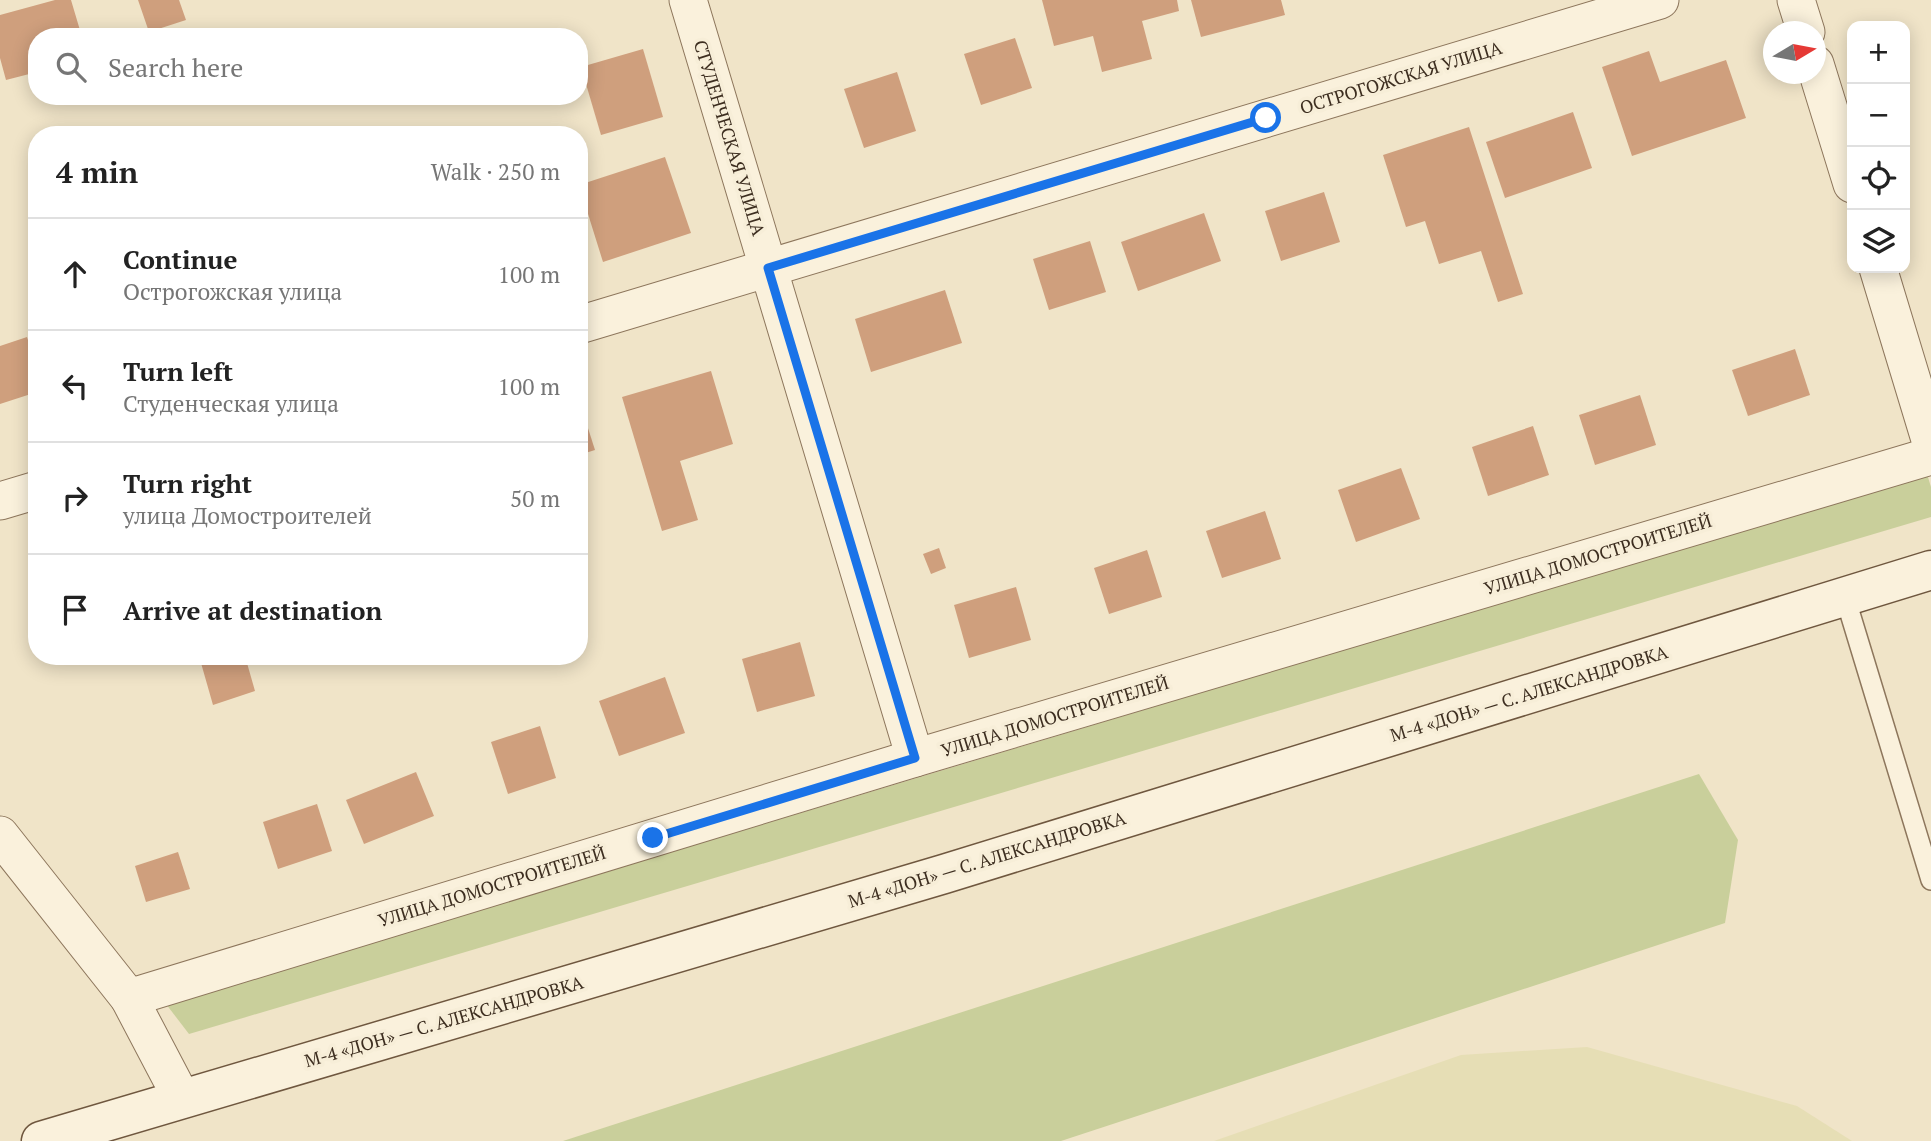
<!DOCTYPE html>
<meta charset="utf-8">
<style>
:root{--surface:#fff;--page:#f2f2f2;--text:#222;--muted:#767676;--line:#e0e0e0}
body{margin:0;font-family:"PT Serif",serif;background:var(--page);color:var(--text)}
.controls{position:absolute;right:21px;top:21px;display:grid;overflow:hidden;border-radius:14px;box-shadow:0 4px 18px #0003}
.controls button{width:63px;height:63px;display:grid;place-items:center;padding:0;border:0;border-bottom:2px solid var(--line);background:var(--surface);color:var(--text);font:35px sans-serif}
.compass{position:absolute;left:1763px;top:21px;width:63px;height:63px;border-radius:50%;background:var(--surface);box-shadow:0 4px 18px #0003;rotate:80deg}
.stop{position:absolute;width:21px;height:21px;margin:-16px;border:5px solid #1a73e8;border-radius:50%;background:#fff}
.stop.end{background:#1a73e8;border-color:#fff;box-shadow:0 2px 7px #0008}
.list{margin:0;padding:0;list-style:none}
h2{display:flex;justify-content:space-between;align-items:center;height:91px;margin:0;padding:0 28px;font-size:30px}
h2 small{font-size:23px;font-weight:400;color:var(--muted)}
.list li{display:grid;grid-template-columns:46px 1fr auto;gap:21px;align-items:center;box-sizing:border-box;height:112px;padding:0 28px;border-top:2px solid var(--line)}
.list b{display:block;font-size:26px;white-space:nowrap}
.list p{margin:0;font-size:23px;white-space:nowrap;color:var(--muted)}
.list em{font-size:23px;font-style:normal;color:var(--muted)}
.icon{flex:none;width:38px;height:38px;fill:none;stroke:currentColor;stroke-width:2;stroke-linecap:round;stroke-linejoin:round}
.map{position:relative;flex:none;width:1931px;height:1141px;overflow:hidden}
.search{position:absolute;background:var(--surface);box-shadow:0 4px 18px #0003;left:28px;top:28px;width:560px;height:77px;display:flex;align-items:center;gap:18px;box-sizing:border-box;padding:0 24px;border-radius:28px;color:var(--muted);font-size:26px}
.panel{position:absolute;background:var(--surface);box-shadow:0 4px 18px #0003;left:28px;top:126px;width:560px;height:539px;border-radius:28px}
.map>svg:first-child{display:block}
</style>
<div class="map">
<svg width="1931" height="1141" viewBox="0 0 1931 1141">
<rect width="100%" height="100%" fill="#f0e4c8"/>
<path fill="#e6deb5" d="M 1587,1047 L 1797,1106 L 1852,1141 L 1214,1141 L 1461,1055 Z"/>
<g fill="#c9cf9b">
<path d="M 1927,474 L 1931,487 L 1931,517 L 189,1034 L 166,1004 Z"/>
<path d="M 1699,774 L 1738,840 L 1725,923 L 1061,1141 L 563,1141 Z"/>
</g>
<g fill="#cf9f7d">
<path d="M 55,0 L 71,0 L 82,37 L 37,37 L 37,72 L 6,80 L 0,58 L 0,15 Z"/>
<path d="M 138,0 L 179,0 L 186,20 L 149,32 Z"/>
<path d="M 1042,0 L 1177,0 L 1179,11 L 1142,21 L 1152,59 L 1102,72 L 1093,36 L 1054,46 Z"/>
<path d="M 1191,0 L 1281,0 L 1285,15 L 1201,37 Z"/>
<path d="M 1015,38 L 1032,88 L 981,105 L 964,54 Z"/>
<path d="M 643,49 L 663,117 L 601,135 L 581,67 Z"/>
<path d="M 1649,51 L 1660,82 L 1726,60 L 1746,118 L 1632,156 L 1602,67 Z"/>
<path d="M 897,72 L 916,131 L 864,148 L 844,89 Z"/>
<path d="M 1573,112 L 1592,168 L 1505,198 L 1486,142 Z"/>
<path d="M 1469,127 L 1523,294 L 1498,302 L 1481,251 L 1439,264 L 1425,221 L 1406,227 L 1383,155 Z"/>
<path d="M 665,157 L 691,233 L 603,262 L 579,185 Z"/>
<path d="M 1324,192 L 1340,242 L 1281,261 L 1265,211 Z"/>
<path d="M 1204,213 L 1221,261 L 1138,291 L 1121,242 Z"/>
<path d="M 1090,241 L 1106,292 L 1049,310 L 1033,259 Z"/>
<path d="M 945,290 L 962,343 L 871,372 L 855,319 Z"/>
<path d="M 27,337 L 37,368 L 37,392 L 0,404 L 0,346 Z"/>
<path d="M 1795,349 L 1810,395 L 1748,416 L 1732,370 Z"/>
<path d="M 711,371 L 733,444 L 680,461 L 698,520 L 662,531 L 622,397 Z"/>
<path d="M 1640,395 L 1656,445 L 1595,465 L 1579,415 Z"/>
<path d="M 579,400 L 595,450 L 579,455 Z"/>
<path d="M 1533,426 L 1549,475 L 1488,496 L 1472,447 Z"/>
<path d="M 1401,468 L 1420,519 L 1356,542 L 1338,490 Z"/>
<path d="M 1265,511 L 1281,559 L 1222,578 L 1206,531 Z"/>
<path d="M 939,548 L 946,568 L 931,574 L 923,554 Z"/>
<path d="M 1147,550 L 1162,597 L 1109,614 L 1094,568 Z"/>
<path d="M 1016,587 L 1031,640 L 969,658 L 954,605 Z"/>
<path d="M 800,642 L 815,696 L 757,712 L 742,659 Z"/>
<path d="M 222,656 L 245,656 L 255,691 L 213,705 L 201,663 Z"/>
<path d="M 665,677 L 685,733 L 619,756 L 599,701 Z"/>
<path d="M 540,726 L 556,778 L 508,794 L 491,742 Z"/>
<path d="M 416,772 L 434,816 L 364,844 L 346,800 Z"/>
<path d="M 317,804 L 332,851 L 278,869 L 263,822 Z"/>
<path d="M 178,852 L 190,889 L 146,902 L 135,866 Z"/>
</g>
<g fill="none" stroke-linecap="round" stroke-linejoin="round">
<g stroke="#8d765c" stroke-width="22">
<path id="lane" d="M 1845,597 L 1931,880"/>
</g>
<g stroke="#8d765c" stroke-width="39">
<g id="street">
<path d="M 688,0 L 915,758"/>
<path d="M 1796,0 L 1806,32"/>
<path d="M 1815,64 L 1852,184"/>
<path d="M 1878,268 L 1931,443"/>
<path d="M 579,325 L 1660,0"/>
<path d="M 0,501 L 37,490"/>
<path d="M 0,835 L 129,998"/>
<path d="M 182,1099 L 129,998 L 915,758 L 1931,456"/>
</g>
</g>
<g stroke="#6f573f" stroke-width="41">
<path id="secondary" d="M 41,1141 L 944,874 L 1931,570"/>
</g>
<use href="#lane" stroke="#faf1dc" stroke-width="19"/>
<use href="#street" stroke="#faf1dc" stroke-width="37"/>
<use href="#secondary" stroke="#faf1dc" stroke-width="38"/>
</g>
<g fill="none" stroke-linecap="round" stroke-linejoin="round">
<path stroke="#1a73e8" stroke-width="9" d="M 653,838 L 915,758 L 768,268 L 1266,118"/>
</g>
<g text-anchor="middle" stroke-width="7" stroke-linejoin="round" paint-order="stroke">
<g font-size="18" fill="#3d2e20" stroke="#f7eed8">
<text transform="translate(1401 78) rotate(-17)" y="6">ОСТРОГОЖСКАЯ УЛИЦА</text>
<text transform="translate(729 138) rotate(73)" y="6">СТУДЕНЧЕСКАЯ УЛИЦА</text>
<text transform="translate(1598 555) rotate(-17)" y="6">УЛИЦА ДОМОСТРОИТЕЛЕЙ</text>
<text transform="translate(1529 694) rotate(-17)" y="6">М-4 «ДОН» — С. АЛЕКСАНДРОВКА</text>
<text transform="translate(1055 717) rotate(-17)" y="6">УЛИЦА ДОМОСТРОИТЕЛЕЙ</text>
<text transform="translate(987 860) rotate(-17)" y="6">М-4 «ДОН» — С. АЛЕКСАНДРОВКА</text>
<text transform="translate(492 887) rotate(-17)" y="6">УЛИЦА ДОМОСТРОИТЕЛЕЙ</text>
<text transform="translate(444 1022) rotate(-16)" y="6">М-4 «ДОН» — С. АЛЕКСАНДРОВКА</text>
</g>
</g>
</svg>
<div class="controls">
<button>+</button>
<button>−</button>
<button><svg class="icon" aria-label="locate" viewBox="0 0 24 24"><circle cx="12" cy="12" r="6"/><path d="M12 2v4M12 18v4M2 12h4M18 12h4"/></svg></button>
<button><svg class="icon" aria-label="layers" viewBox="0 0 24 24"><path d="M12 4l9 5-9 5-9-5zM3 14l9 5 9-5"/></svg></button>
</div>
<svg class="compass" viewBox="-18 -18 36 36"><path d="M0-13l5 13h-10z" fill="#e53935"/><path d="M0 13l5-13h-10z" fill="#767676"/></svg>
<div class="stop" style="left:1266px;top:118px"></div>
<div class="stop end" style="left:653px;top:838px"></div>
<div class="search"><svg class="icon" aria-label="search" viewBox="0 0 24 24"><circle cx="10" cy="10" r="6"/><path d="M15 15l6 6"/></svg>Search here</div>
<section class="panel">
<h2>4 min<small>Walk · 250 m</small></h2>
<ul class="list">
<li><svg class="icon" aria-label="ahead" viewBox="0 0 24 24"><path d="M12 20V5M6 11l6-6 6 6"/></svg><div><b>Continue</b><p>Острогожская улица</p></div><em>100 m</em></li>
<li><svg class="icon" aria-label="left" viewBox="0 0 24 24"><path d="M17 20v-9H6M10 6l-5 5 5 5"/></svg><div><b>Turn left</b><p>Студенческая улица</p></div><em>100 m</em></li>
<li><svg class="icon" aria-label="right" viewBox="0 0 24 24"><path d="M7 20v-9h11M14 6l5 5-5 5"/></svg><div><b>Turn right</b><p>улица Домостроителей</p></div><em>50 m</em></li>
<li><svg class="icon" aria-label="arrive" viewBox="0 0 24 24"><path d="M6 21V4h12l-3 4 3 4H6"/></svg><div><b>Arrive at destination</b></div></li>
</ul>
</section>
</div>
